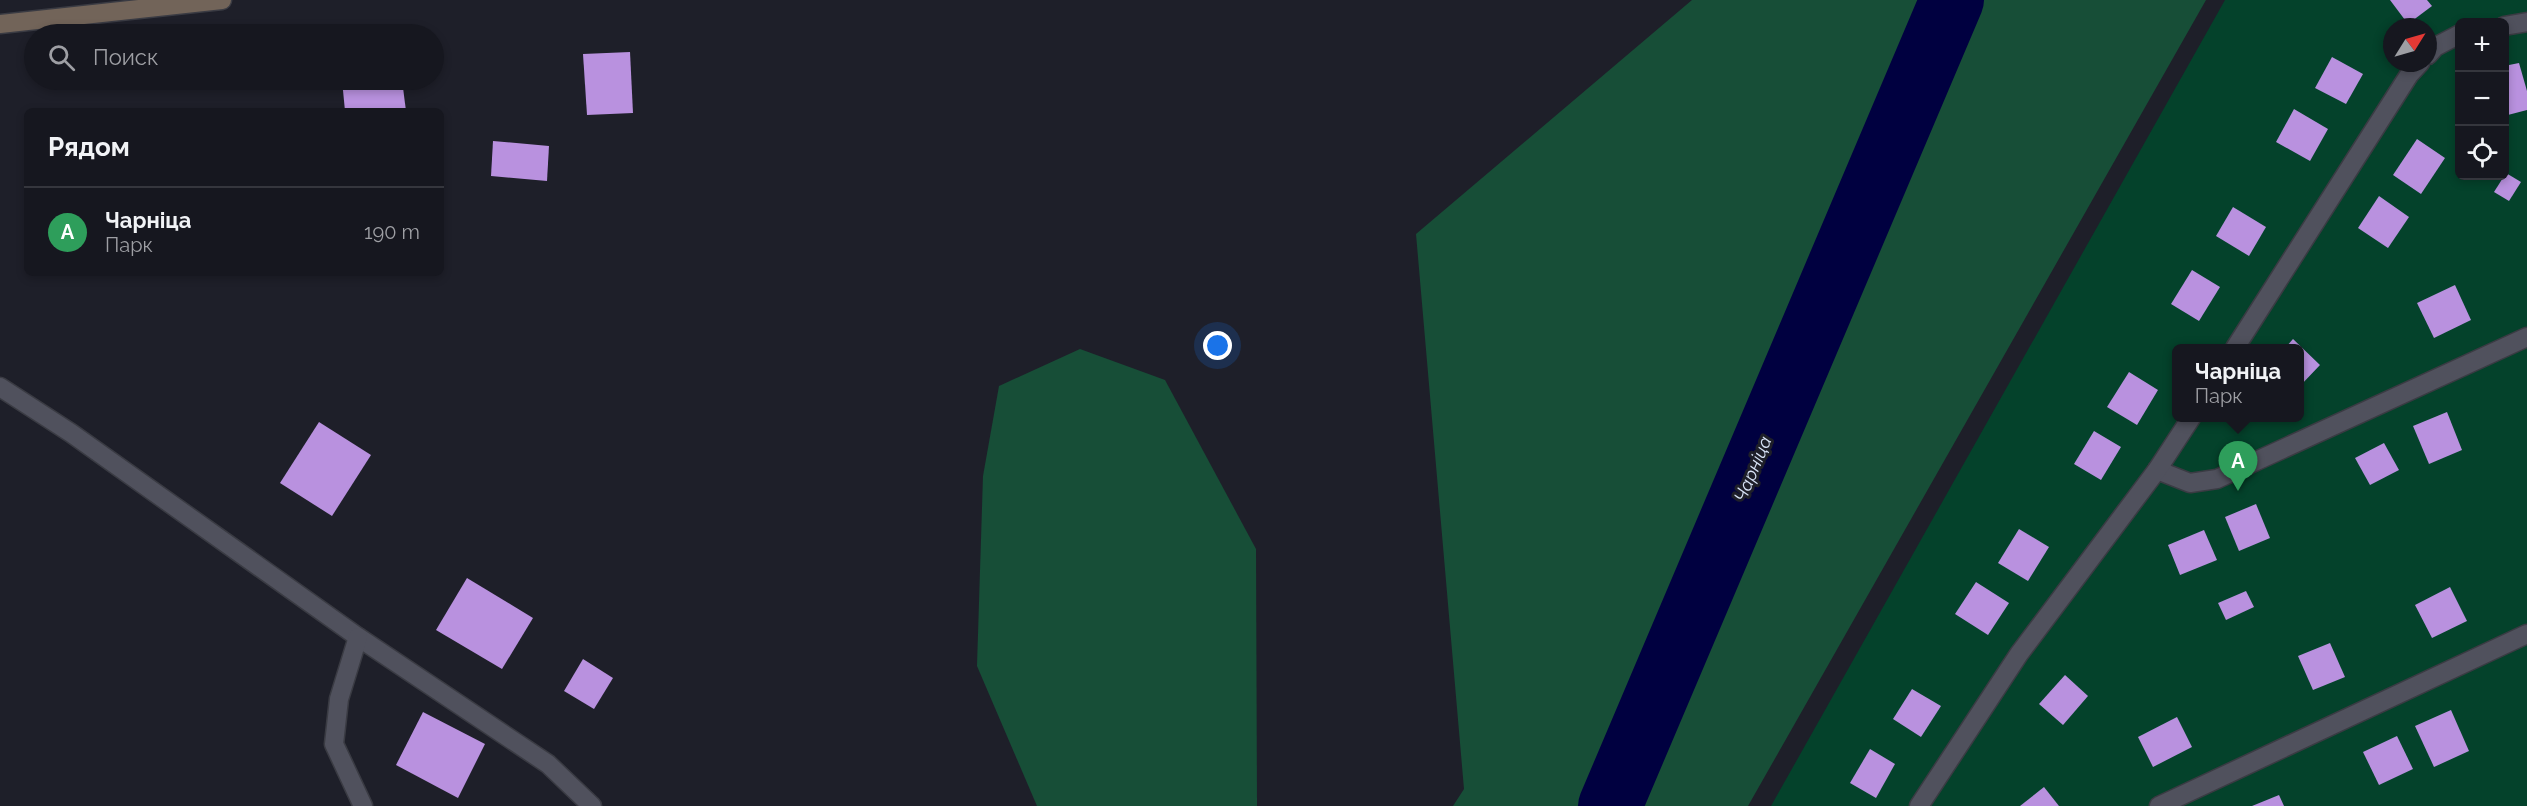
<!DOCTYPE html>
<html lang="ru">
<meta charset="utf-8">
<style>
:root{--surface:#16171f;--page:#1f2028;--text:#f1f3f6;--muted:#9e9fa4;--line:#35363d;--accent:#8c9099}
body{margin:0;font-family:Raleway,sans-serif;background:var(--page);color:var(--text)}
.controls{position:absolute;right:18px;top:18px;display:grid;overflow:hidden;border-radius:9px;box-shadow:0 3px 9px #0003}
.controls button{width:54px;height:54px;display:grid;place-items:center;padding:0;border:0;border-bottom:2px solid var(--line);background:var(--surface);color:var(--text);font:30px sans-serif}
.compass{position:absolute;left:2383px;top:18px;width:54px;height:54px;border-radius:50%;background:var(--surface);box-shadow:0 3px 9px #0003;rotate:53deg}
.you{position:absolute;left:1218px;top:346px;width:21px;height:21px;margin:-15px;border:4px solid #fff;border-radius:50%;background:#1a73e8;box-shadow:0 0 0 9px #1a73e833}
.badge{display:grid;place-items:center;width:39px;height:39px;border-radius:50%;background:var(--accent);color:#fff;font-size:20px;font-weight:700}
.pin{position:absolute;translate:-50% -50px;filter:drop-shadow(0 2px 3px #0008)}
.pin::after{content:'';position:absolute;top:32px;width:21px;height:18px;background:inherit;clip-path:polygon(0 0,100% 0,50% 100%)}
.popup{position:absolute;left:2172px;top:344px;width:132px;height:78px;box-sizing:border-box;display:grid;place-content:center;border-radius:9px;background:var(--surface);filter:drop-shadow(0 2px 4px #0005);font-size:20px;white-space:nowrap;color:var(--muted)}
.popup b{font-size:22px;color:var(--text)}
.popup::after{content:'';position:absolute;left:50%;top:100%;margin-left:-12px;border:12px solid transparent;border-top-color:var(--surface)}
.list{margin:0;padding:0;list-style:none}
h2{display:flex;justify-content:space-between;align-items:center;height:78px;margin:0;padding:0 24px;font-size:26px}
h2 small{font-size:20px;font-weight:400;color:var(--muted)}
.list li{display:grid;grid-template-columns:39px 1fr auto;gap:18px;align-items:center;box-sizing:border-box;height:90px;padding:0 24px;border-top:2px solid var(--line)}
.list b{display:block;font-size:22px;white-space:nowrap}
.list p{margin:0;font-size:20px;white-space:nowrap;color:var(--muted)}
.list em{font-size:20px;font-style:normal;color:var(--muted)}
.icon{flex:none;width:33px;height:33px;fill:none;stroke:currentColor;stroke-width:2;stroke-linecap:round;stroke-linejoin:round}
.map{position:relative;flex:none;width:2527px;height:806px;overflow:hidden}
.search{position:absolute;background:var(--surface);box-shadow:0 3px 9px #0003;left:24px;top:24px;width:420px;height:66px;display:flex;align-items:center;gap:15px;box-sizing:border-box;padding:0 21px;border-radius:33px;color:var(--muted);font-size:22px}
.panel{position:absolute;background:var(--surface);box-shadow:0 3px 9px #0003;left:24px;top:108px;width:420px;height:168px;border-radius:9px}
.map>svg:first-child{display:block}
</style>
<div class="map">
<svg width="2527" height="806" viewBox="0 0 2527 806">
<rect width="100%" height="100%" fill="#1e1f29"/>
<path fill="#04422b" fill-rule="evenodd" d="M 2225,0 L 2527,0 L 2527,806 L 1771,806 ZM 2460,22 L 2504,22 L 2504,176 L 2460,176 ZM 2392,27 L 2428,27 L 2428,63 L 2392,63 ZM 2176,348 L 2300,348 L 2300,418 L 2176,418 Z"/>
<g fill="#174e37">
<path d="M 1692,0 L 2206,0 L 1748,806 L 1453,806 L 1464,789 L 1416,234 Z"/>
<path d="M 1080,349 L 1165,380 L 1256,549 L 1257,806 L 1037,806 L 977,666 L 983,476 L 999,386 Z"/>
</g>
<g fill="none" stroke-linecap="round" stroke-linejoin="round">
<path stroke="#000040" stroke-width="64" d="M 1610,806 L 1952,0"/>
</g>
<g fill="#b991df">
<path d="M 2390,0 L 2427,0 L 2432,6 L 2408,24 Z"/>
<path d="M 630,52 L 633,113 L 587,115 L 583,54 Z"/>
<path d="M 2332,57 L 2363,74 L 2346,104 L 2315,88 Z"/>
<path d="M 2519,63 L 2527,91 L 2527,110 L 2504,116 L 2504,66 Z"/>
<path d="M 342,80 L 402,80 L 406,111 L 345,111 Z"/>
<path d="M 2294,109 L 2328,129 L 2310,161 L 2276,142 Z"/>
<path d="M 2417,139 L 2445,158 L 2421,194 L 2393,175 Z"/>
<path d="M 493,141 L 549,146 L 547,181 L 491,176 Z"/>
<path d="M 2506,173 L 2521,182 L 2509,201 L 2494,192 Z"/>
<path d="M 2379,196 L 2409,217 L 2388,248 L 2358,228 Z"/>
<path d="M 2233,207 L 2266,227 L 2249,256 L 2216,236 Z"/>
<path d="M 2192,270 L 2220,287 L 2199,321 L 2171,304 Z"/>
<path d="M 2455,285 L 2471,320 L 2434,338 L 2417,303 Z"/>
<path d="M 2293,339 L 2320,365 L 2300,386 L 2300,348 L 2285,348 Z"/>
<path d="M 2129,372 L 2158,390 L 2137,425 L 2107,407 Z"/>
<path d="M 2447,412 L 2462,450 L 2429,464 L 2413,426 Z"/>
<path d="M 319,422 L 371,455 L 332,516 L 280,483 Z"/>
<path d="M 2094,431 L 2121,447 L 2101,480 L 2074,464 Z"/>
<path d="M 2384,443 L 2399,470 L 2370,485 L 2355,458 Z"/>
<path d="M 2256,504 L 2270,538 L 2239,551 L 2225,517 Z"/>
<path d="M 2019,529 L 2049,547 L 2028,581 L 1998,563 Z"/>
<path d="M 2204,530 L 2217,560 L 2180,575 L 2168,545 Z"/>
<path d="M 467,578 L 533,618 L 502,669 L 436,630 Z"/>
<path d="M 1976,582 L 2009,603 L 1988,635 L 1955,614 Z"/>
<path d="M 2450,587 L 2467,621 L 2432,638 L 2415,605 Z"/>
<path d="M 2246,591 L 2254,607 L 2226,620 L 2218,603 Z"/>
<path d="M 2330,643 L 2345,677 L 2313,690 L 2298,656 Z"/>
<path d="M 583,659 L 613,678 L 594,709 L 564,691 Z"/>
<path d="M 2065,675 L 2088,696 L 2063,725 L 2039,704 Z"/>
<path d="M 1912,689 L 1941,706 L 1921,737 L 1893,719 Z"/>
<path d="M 2451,710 L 2469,751 L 2434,767 L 2415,726 Z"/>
<path d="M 423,712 L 485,744 L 458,798 L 396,765 Z"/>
<path d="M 2177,717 L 2192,747 L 2153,767 L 2138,737 Z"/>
<path d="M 2397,736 L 2413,769 L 2379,785 L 2363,752 Z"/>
<path d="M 1870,749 L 1895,764 L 1876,798 L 1850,783 Z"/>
<path d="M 2044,787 L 2059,806 L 2020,806 Z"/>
<path d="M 2279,795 L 2284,806 L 2252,806 Z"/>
</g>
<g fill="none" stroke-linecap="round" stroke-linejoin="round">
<g stroke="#3a3b43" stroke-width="21">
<g id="lane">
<path d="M 2504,26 L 2527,22"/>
<path d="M 2428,55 L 2435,47 L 2460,34"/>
<path d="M 2235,348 L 2409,75 L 2420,63"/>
<path d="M 0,387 L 71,433 L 358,637 L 548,764 L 592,806"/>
<path d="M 2157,470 L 2190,483 L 2217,479 L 2527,337"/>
<path d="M 358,637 L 339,699 L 334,744 L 363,806"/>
<path d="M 1919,806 L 2019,654 L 2157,470 L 2191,418"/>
</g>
</g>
<g stroke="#3a3b43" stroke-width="21">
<path id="street" d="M 2159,806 L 2527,634"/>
</g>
<g stroke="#3a3b43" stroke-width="21">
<path id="secondary" d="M 0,24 L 222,0"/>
</g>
<use href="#lane" stroke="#50515d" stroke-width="18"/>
<use href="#street" stroke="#50515d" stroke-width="18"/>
<use href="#secondary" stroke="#726459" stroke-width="18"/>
</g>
<g text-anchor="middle" stroke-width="6" stroke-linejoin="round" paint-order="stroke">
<g font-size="18" font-style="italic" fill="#d9e4f8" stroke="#1e1f29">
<text transform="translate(1753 469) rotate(-67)" y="6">Чарніца</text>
</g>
</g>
</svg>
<div class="controls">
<button>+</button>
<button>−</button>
<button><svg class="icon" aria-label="locate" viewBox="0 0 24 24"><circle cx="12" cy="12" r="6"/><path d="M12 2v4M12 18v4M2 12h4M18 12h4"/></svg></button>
</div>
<svg class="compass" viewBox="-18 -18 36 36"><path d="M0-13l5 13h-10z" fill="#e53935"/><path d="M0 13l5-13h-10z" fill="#9e9fa4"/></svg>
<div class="you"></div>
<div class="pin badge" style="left:2238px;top:491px;background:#2e9e5b">A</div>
<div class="popup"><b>Чарніца</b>Парк</div>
<div class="search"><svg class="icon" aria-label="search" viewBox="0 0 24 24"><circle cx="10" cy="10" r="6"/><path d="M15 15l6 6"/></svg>Поиск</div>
<section class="panel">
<h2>Рядом<small></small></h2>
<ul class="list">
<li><span class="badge" style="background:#2e9e5b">A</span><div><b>Чарніца</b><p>Парк</p></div><em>190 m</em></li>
</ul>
</section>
</div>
